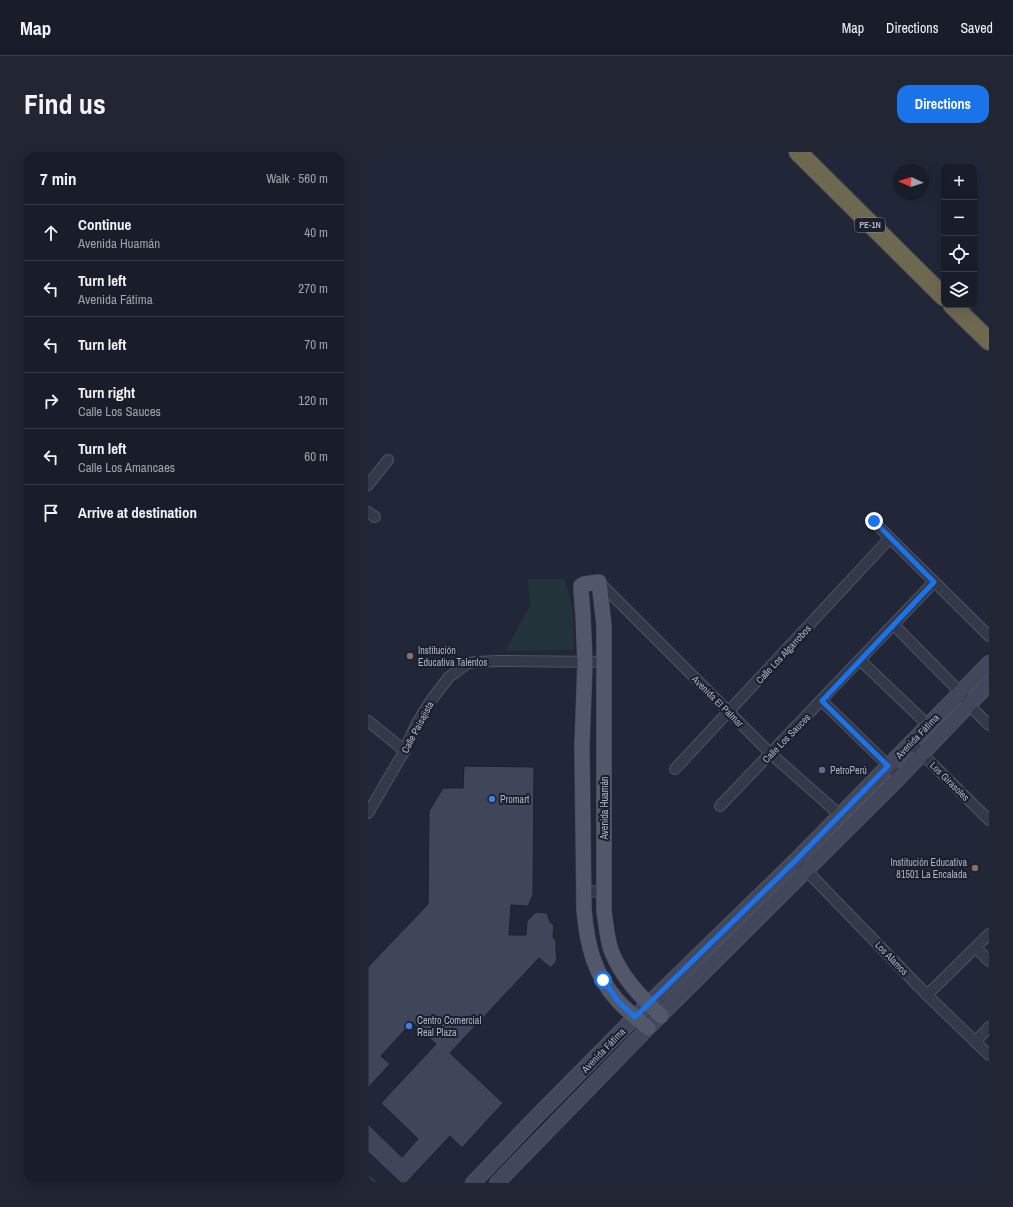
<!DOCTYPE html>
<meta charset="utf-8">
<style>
:root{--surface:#191d2a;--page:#222632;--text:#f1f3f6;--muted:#9fa2a8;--line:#373b47;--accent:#1a73e8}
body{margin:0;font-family:"Archivo Narrow",sans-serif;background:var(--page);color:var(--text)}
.controls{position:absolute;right:12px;top:12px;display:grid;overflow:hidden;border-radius:8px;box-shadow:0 4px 16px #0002}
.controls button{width:36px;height:36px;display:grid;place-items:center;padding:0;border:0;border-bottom:1px solid var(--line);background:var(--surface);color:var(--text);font:20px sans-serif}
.compass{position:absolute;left:525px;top:12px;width:36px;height:36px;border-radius:50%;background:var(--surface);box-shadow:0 4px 16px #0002;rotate:273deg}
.stop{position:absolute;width:12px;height:12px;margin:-9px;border:3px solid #1a73e8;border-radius:50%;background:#fff}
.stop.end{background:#1a73e8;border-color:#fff;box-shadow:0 1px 4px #0008}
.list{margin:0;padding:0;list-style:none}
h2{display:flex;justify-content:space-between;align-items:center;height:52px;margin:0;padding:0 16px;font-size:17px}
h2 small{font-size:13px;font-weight:400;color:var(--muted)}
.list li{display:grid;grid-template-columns:26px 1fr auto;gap:12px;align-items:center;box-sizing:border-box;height:56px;padding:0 16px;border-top:1px solid var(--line)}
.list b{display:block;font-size:15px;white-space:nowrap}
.list p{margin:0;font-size:13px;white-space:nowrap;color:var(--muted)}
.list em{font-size:13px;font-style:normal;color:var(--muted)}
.icon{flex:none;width:22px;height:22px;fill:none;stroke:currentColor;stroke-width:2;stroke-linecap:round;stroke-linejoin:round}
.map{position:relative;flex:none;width:621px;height:1031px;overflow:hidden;border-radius:12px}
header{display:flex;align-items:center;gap:24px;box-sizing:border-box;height:56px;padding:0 20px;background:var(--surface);border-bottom:1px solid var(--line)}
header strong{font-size:19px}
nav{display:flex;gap:22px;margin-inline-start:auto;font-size:14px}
.intro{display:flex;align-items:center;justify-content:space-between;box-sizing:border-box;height:96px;padding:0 24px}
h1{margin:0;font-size:28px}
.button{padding:10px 18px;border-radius:12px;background:var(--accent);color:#fff;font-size:14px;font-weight:700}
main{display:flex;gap:24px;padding:0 24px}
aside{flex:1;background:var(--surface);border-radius:12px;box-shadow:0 4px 16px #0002}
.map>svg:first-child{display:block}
</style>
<header>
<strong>Map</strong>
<nav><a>Map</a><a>Directions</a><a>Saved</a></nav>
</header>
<div class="intro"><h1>Find us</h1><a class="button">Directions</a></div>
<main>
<aside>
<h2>7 min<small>Walk · 560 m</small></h2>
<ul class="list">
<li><svg class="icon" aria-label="ahead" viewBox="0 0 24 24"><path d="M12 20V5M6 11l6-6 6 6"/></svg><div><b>Continue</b><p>Avenida Huamán</p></div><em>40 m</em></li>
<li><svg class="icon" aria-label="left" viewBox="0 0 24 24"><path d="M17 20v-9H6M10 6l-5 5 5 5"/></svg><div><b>Turn left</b><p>Avenida Fátima</p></div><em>270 m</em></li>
<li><svg class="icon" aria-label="left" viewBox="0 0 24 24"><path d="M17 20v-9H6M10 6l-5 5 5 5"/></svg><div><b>Turn left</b></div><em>70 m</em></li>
<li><svg class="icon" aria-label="right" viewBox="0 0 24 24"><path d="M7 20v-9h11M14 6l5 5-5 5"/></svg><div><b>Turn right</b><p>Calle Los Sauces</p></div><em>120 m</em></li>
<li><svg class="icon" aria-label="left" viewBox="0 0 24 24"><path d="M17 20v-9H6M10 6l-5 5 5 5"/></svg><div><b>Turn left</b><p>Calle Los Amancaes</p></div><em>60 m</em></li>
<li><svg class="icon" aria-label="arrive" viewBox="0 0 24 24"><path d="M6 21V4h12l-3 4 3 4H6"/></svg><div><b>Arrive at destination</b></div></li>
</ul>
</aside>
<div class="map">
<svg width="621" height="1031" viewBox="0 0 621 1031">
<rect width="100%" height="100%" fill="#212738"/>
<path fill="#223339" d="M 160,427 L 196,427 L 202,446 L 205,461 L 206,498 L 137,499 L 162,453 Z"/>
<g fill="#3f465a" stroke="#1c202f">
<path d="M 96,614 L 166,615 L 166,660 L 81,658 L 82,636 L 95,636 Z"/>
<path d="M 96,614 L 166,615 L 165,743 L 160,754 L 143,753 L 141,783 L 158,783 L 159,769 L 168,760 L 179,761 L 182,770 L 186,773 L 185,785 L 188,789 L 188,798 L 189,808 L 183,816 L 171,806 L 82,901 L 135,951 L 94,996 L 82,984 L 38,1031 L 33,1031 L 0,1000 L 0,972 L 34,1005 L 50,987 L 13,951 L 68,892 L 44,870 L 13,904 L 22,912 L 0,936 L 0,815 L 60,752 L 61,659 L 75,636 L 95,636 Z"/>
<path d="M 0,1022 L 10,1031 L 0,1031 Z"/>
</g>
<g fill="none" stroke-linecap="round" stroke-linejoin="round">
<g stroke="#4f5463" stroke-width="12">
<g id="street">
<path d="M 0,333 L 20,308"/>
<path d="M 0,360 L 7,365"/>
<path d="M 505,369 L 621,484"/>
<path d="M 231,430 L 402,601 L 472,663"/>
<path d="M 526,473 L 592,540 L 601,553 L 621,573"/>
<path d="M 492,508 L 560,573"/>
<path d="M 454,549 L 532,625"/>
<path d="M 0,569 L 37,599"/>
<path d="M 543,591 L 621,668"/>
<path d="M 307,617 L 522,386"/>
<path d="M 352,654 L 566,430"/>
<path d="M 0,661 L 34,603 L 49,571 L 64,547 L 81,525 L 100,511 L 109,510 L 129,509 L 236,510"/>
<path d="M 434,714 L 559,843 L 621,903"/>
<path d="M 216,740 L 236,739"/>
<path d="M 608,796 L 621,809"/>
<path d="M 559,843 L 621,782"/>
<path d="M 607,890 L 621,875"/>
</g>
</g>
<g stroke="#4f5463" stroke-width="16">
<g id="secondary">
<path d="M 105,1031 L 171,962 L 267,865 L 427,709 L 621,511"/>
<path d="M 129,1031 L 280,876 L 532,625 L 621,532"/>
</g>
</g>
<g stroke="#3d4252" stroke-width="16">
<path id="primary" d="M 280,876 C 270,867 259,859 250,849 C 226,823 219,792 216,758 L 214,593 L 217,511 L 215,463 L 213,438 L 213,434 L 216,432 L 231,430 L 236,474 L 236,759 C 238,772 239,786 243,798 C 253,825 273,845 293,864"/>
</g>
<g stroke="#3c4150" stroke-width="20">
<g id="highway">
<path d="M 430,0 L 576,145"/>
<path d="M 584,153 L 621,189"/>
</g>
</g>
<use href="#street" stroke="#343949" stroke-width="10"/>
<use href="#secondary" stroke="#42475c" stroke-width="14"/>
<use href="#primary" stroke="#525869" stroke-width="15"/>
<use href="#highway" stroke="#6f6851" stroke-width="18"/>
</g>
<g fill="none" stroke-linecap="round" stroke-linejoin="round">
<path stroke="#1a73e8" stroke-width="5" d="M 235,828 L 250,849 L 267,865 L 427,709 L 520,614 L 454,549 L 566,430 L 506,369"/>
</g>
<g fill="#8d6e63" stroke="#1a1e2d" stroke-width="1.5">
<circle cx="42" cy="504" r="4"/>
<circle cx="607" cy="716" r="4"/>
</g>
<circle fill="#5c6f8a" stroke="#1a1e2d" stroke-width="1.5" cx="454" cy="618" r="4"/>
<g fill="#3f7fe0" stroke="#1a1e2d" stroke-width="1.5">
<circle cx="124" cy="647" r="4"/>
<circle cx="41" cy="874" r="4"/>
</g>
<g text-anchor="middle" stroke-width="4" stroke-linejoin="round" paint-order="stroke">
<rect fill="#1a1e2d" stroke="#828797" stroke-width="1" x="487" y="66" width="30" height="14" rx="3"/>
<g font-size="9" font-weight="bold" fill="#afb4c5">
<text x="502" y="76">PE-1N</text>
</g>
<g font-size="10" fill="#afb4c5" stroke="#1a1e2d" text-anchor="start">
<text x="50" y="502">Institución<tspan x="50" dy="12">Educativa Talentos</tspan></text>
<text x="462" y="622">PetroPerú</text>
<text x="132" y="651">Promart</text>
<text x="599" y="714" text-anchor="end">Institución Educativa<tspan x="599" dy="12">81501 La Encalada</tspan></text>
<text x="49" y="872">Centro Comercial<tspan x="49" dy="12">Real Plaza</tspan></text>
</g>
<g font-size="10" fill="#afb4c5" stroke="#1a1e2d">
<text transform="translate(415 502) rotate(-47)" y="4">Calle Los Algarrobos</text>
<text transform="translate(350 549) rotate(45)" y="4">Avenida El Palmar</text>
<text transform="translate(49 575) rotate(-62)" y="4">Calle Paisajista</text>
<text transform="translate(549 584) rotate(-46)" y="4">Avenida Fátima</text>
<text transform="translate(418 586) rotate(-46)" y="4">Calle Los Sauces</text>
<text transform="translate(582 629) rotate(45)" y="4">Los Girasoles</text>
<text transform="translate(236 656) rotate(-90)" y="4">Avenida Huamán</text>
<text transform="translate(524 806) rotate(46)" y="4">Los Alamos</text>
<text transform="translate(235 898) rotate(-46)" y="4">Avenida Fátima</text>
</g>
</g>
</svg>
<div class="controls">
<button>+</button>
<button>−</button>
<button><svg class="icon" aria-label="locate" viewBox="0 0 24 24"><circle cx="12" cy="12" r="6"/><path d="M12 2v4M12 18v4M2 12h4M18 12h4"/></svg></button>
<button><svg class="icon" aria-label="layers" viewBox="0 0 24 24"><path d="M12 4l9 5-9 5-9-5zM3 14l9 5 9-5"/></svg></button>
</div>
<svg class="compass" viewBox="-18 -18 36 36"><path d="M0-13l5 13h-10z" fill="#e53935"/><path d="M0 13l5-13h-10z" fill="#9fa2a8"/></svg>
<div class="stop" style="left:235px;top:828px"></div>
<div class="stop end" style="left:506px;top:369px"></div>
</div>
</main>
